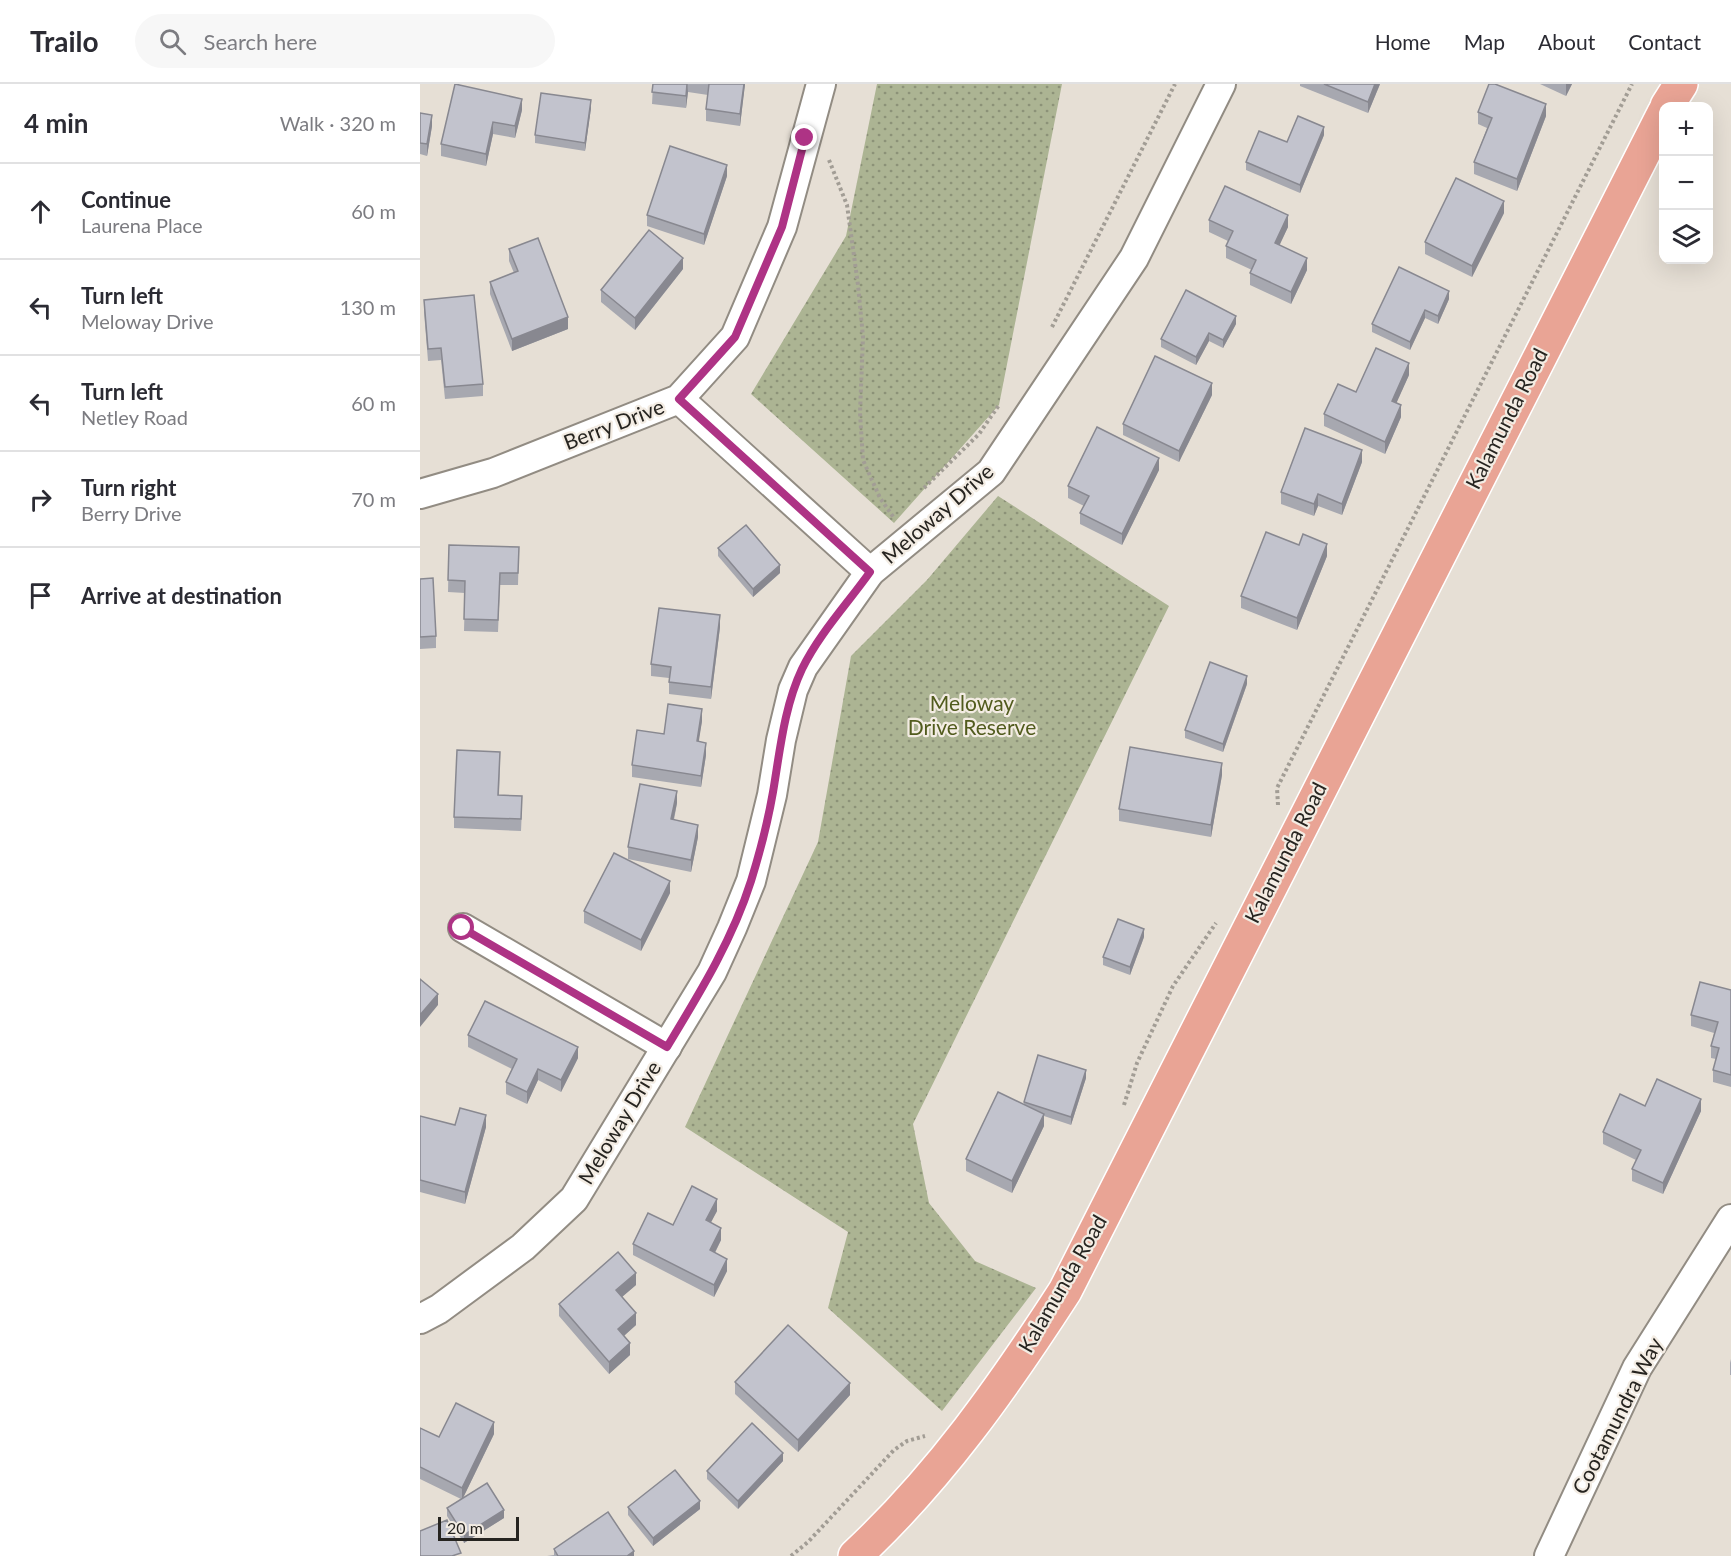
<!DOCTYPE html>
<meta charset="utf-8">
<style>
:root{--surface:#fff;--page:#f7f7f7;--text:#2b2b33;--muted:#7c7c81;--line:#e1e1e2}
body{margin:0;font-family:Lato,sans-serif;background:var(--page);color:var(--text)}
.controls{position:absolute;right:18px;top:18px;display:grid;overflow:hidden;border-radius:12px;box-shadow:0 6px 24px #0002}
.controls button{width:54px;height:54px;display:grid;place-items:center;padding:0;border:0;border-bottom:2px solid var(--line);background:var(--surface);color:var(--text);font:30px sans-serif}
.scale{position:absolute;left:18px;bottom:15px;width:81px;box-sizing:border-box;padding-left:6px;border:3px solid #262420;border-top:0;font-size:16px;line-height:21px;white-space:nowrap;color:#262420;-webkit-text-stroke:4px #f3ece3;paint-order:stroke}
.stop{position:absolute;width:18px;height:18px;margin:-14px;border:4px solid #ae3385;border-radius:50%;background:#fff}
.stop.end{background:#ae3385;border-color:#fff;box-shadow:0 2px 6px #0008}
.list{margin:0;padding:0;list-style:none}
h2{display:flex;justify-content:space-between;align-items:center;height:78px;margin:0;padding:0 24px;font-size:26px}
h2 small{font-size:20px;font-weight:400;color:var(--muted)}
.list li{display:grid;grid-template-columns:39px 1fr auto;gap:18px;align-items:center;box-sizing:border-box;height:96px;padding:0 24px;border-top:2px solid var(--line)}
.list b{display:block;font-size:22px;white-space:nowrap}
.list p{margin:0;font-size:20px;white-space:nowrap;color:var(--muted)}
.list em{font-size:20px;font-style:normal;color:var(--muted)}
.icon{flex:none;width:33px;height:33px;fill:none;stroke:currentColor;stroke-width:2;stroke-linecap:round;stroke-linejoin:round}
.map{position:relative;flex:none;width:1311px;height:1472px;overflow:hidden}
header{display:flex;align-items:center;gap:36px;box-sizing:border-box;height:84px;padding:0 30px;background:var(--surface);border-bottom:2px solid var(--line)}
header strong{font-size:28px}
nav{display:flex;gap:33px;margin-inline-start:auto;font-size:21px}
.search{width:420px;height:54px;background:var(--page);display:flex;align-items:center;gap:15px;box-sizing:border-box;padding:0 21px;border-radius:33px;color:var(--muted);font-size:22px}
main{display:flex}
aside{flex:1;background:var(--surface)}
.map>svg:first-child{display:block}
</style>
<header>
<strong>Trailo</strong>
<div class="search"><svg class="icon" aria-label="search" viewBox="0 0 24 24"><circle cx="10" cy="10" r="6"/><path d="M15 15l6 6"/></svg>Search here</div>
<nav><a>Home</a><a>Map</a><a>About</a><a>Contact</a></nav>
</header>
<main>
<aside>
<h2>4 min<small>Walk · 320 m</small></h2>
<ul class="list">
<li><svg class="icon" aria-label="ahead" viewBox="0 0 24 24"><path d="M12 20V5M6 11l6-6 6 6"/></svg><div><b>Continue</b><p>Laurena Place</p></div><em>60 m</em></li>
<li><svg class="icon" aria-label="left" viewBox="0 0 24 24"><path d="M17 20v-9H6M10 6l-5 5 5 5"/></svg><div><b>Turn left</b><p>Meloway Drive</p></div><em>130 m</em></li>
<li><svg class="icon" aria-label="left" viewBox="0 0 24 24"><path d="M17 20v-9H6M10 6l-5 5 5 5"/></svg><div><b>Turn left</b><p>Netley Road</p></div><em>60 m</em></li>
<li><svg class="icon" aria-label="right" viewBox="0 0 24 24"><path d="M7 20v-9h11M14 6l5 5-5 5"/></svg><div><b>Turn right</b><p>Berry Drive</p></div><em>70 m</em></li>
<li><svg class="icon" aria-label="arrive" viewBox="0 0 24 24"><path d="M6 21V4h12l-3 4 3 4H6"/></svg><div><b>Arrive at destination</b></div></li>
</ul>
</aside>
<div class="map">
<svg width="1311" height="1472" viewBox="0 0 1311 1472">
<defs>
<pattern id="grass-dots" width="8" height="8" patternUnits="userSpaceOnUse" patternTransform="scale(1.5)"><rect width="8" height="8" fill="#acb493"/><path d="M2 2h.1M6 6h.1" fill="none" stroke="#8c9278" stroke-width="1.8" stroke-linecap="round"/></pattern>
</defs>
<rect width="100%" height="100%" fill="#e6dfd5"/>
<g fill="url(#grass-dots)">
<path d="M 457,0 L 642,0 L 579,321 L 474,439 L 331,310 L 426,152 Z"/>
<path d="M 578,412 L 749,522 L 493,1040 L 509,1119 L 555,1177 L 616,1204 L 522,1327 L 408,1224 L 428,1148 L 265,1043 L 398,758 L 431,572 L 507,496 Z"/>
</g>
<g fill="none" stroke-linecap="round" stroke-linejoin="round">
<g stroke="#928c83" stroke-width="32">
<g id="minor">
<path d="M 259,315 L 450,488"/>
<path d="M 0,410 L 73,389 L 259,315 L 315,253 L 362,143 L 401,0"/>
<path d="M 43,844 L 247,963"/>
<path d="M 0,1235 L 19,1225 L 103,1163 L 154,1115 L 292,888 L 312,844 L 331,797 L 352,711 L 361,656 L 373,606 L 383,583 L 450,488 L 571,388 L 714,174 L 801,0"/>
<path d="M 1129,1472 L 1217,1284 L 1311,1135"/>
</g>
</g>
<g stroke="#fff" stroke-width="36">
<g id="primary">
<path d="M 1247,22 L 1261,0"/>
<path d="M 435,1472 C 519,1394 583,1303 645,1207 L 1244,29"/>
</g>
</g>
<g stroke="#a29d95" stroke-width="4" stroke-dasharray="3 3" stroke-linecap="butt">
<path d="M 409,76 L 427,121 L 438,201 L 443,253 L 440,329 L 443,376 L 460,414 L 474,434"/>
<path d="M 632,243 L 755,0"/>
<path d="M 504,404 L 559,350 L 579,321"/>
<path d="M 858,721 L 857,704 L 1212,0"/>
<path d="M 704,1021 L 717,979 L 753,902 L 796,839"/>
<path d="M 371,1472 L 388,1458 L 474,1366 L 487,1357 L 505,1352"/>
</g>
<use href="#minor" stroke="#fff" stroke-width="28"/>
<use href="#primary" stroke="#e9a495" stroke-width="33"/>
</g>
<g fill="#a7a8b0">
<path d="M 233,0 L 325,0 L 320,42 L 286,37 L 286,25 L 288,11 L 268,8 L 266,24 L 232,20 Z"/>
<path d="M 880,0 L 960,0 L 948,29 L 880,2 Z"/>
<path d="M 1120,0 L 1152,0 L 1146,12 Z"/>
<path d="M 171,24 L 165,67 L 115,59 L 115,51 Z"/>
<path d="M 102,26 L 95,54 L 73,50 L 66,82 L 21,72 L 21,60 Z"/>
<path d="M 1058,28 L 1126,32 L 1097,107 L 1054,90 L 1054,78 L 1067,44 L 1058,40 Z"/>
<path d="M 0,29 L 12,42 L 7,72 L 0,70 Z"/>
<path d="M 904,51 L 880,109 L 826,86 L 826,78 L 867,58 Z"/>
<path d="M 307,92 L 284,161 L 227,142 L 227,131 Z"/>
<path d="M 1084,129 L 1052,193 L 1005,170 L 1005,158 Z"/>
<path d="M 789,136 L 868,143 L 859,161 L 887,186 L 871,220 L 830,201 L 830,189 L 832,186 L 806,174 L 806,162 L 808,157 L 789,148 Z"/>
<path d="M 89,165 L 148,245 L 92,267 L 70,210 L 70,198 L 94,189 L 89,177 Z"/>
<path d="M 263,185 L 215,246 L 181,218 L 181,206 Z"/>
<path d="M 1029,215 L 1018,240 L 1005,234 L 990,266 L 952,248 L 952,240 Z"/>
<path d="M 4,216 L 63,300 L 63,312 L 25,315 L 21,276 L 8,277 L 4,228 Z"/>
<path d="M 816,240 L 803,264 L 789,257 L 776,281 L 741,263 L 741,255 Z"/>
<path d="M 989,291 L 976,319 L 981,333 L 965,370 L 904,342 L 904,330 L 936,308 Z"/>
<path d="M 792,311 L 759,378 L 703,351 L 703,340 Z"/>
<path d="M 942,378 L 922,431 L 898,422 L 894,432 L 861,420 L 861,408 Z"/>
<path d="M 739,386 L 702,461 L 660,440 L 660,429 L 664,422 L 648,414 L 648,402 Z"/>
<path d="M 29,461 L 99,463 L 98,501 L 80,501 L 78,548 L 44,547 L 45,509 L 28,508 Z"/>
<path d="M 298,464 L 360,489 L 333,513 L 298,472 Z"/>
<path d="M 907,472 L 877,546 L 821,524 L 821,512 Z"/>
<path d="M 0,495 L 16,552 L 16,564 L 0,565 Z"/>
<path d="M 300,543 L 291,615 L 249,610 L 249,594 L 231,592 L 231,580 Z"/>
<path d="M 827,600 L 803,668 L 765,654 L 765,646 Z"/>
<path d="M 282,637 L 278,658 L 286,671 L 281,703 L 212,693 L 212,681 L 244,650 Z"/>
<path d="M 80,680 L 79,711 L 102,724 L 101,747 L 34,744 L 34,733 Z"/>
<path d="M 802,691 L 791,753 L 699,737 L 699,725 Z"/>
<path d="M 257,719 L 254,736 L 278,753 L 271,788 L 208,775 L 208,763 Z"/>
<path d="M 250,809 L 221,867 L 164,839 L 164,827 Z"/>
<path d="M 724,853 L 710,891 L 683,881 L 683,873 Z"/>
<path d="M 1311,906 L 1311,1003 L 1293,998 L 1293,986 L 1296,975 L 1291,974 L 1291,962 L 1294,949 L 1271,942 L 1271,931 Z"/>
<path d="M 48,951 L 158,974 L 141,1008 L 118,996 L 107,1020 L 86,1010 L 86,998 L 92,985 L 48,963 Z"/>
<path d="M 666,994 L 651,1041 L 624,1032 L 624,1042 L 592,1109 L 546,1087 L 546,1075 L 604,1021 L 604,1018 Z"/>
<path d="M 1225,1022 L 1281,1027 L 1243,1110 L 1212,1097 L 1212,1085 L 1216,1076 L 1183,1060 L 1183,1048 Z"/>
<path d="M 0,1032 L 35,1041 L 66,1043 L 45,1120 L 0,1108 Z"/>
<path d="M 297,1127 L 290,1139 L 301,1156 L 295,1169 L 307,1187 L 294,1213 L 213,1171 L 213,1160 L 253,1141 Z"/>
<path d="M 216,1201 L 202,1213 L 216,1241 L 204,1252 L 210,1271 L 189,1290 L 139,1232 L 139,1220 Z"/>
<path d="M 1311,1275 L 1311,1291 L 1310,1291 L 1310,1279 Z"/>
<path d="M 315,1298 L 430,1311 L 378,1368 L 315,1310 Z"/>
<path d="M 0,1344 L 19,1353 L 74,1350 L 43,1414 L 84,1434 L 44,1459 L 27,1432 L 27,1424 L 41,1415 L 0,1395 Z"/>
<path d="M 363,1377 L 318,1425 L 287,1395 L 287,1387 Z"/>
<path d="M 208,1423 L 280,1425 L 233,1462 L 208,1431 Z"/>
<path d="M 134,1465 L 214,1472 L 127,1472 L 134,1471 Z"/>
</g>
<g fill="#888890">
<path d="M 267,0 L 268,8 L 266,24 L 266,12 Z"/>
<path d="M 324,0 L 325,0 L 320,42 L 320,30 Z"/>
<path d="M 955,0 L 960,0 L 948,29 L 948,18 Z"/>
<path d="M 1146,0 L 1152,0 L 1146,12 Z"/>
<path d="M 102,15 L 102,26 L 95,54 L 95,42 Z"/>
<path d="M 171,16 L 171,24 L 165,67 L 165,59 Z"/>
<path d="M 1126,20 L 1126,32 L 1097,107 L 1097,95 Z"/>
<path d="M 12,31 L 12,42 L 7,72 L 7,60 Z"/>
<path d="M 73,38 L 73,50 L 66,82 L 66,70 Z"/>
<path d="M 904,43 L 904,51 L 880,109 L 880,101 Z"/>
<path d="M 307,81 L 307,92 L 284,161 L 284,150 Z"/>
<path d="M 1084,117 L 1084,129 L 1052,193 L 1052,182 Z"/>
<path d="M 868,131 L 868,143 L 855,171 L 855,159 Z"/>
<path d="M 263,174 L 263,185 L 215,246 L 215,234 Z"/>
<path d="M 887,174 L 887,186 L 871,220 L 871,208 Z"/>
<path d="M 1029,207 L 1029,215 L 1018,240 L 1018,232 Z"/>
<path d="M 1005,226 L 1005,234 L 990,266 L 990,258 Z"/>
<path d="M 816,232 L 816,240 L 803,264 L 803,256 Z"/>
<path d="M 148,233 L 148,245 L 92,267 L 92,255 Z"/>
<path d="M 789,249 L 789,257 L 776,281 L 776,273 Z"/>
<path d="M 989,279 L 989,291 L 972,329 L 972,317 Z"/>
<path d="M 792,299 L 792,311 L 759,378 L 759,367 Z"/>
<path d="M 981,321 L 981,333 L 965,370 L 965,358 Z"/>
<path d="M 942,366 L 942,378 L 922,431 L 922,420 Z"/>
<path d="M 739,374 L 739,386 L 702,461 L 702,450 Z"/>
<path d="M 898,410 L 898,422 L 894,432 L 894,420 Z"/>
<path d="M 907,460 L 907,472 L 877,546 L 877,534 Z"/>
<path d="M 360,481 L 360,489 L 333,513 L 333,505 Z"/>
<path d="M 300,531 L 300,543 L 291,615 L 291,603 Z"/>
<path d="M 827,592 L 827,600 L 803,668 L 803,660 Z"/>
<path d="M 282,625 L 282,637 L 277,669 L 277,657 Z"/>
<path d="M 286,659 L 286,671 L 281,703 L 281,692 Z"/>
<path d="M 802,679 L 802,691 L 791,753 L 791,741 Z"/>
<path d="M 257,707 L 257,719 L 251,747 L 251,735 Z"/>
<path d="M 278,741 L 278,753 L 271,788 L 271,776 Z"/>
<path d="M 250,797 L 250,809 L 221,867 L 221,856 Z"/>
<path d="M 724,845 L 724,853 L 710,891 L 710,883 Z"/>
<path d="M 18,910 L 18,921 L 0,943 L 0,931 Z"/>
<path d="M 158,963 L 158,974 L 141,1008 L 141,996 Z"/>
<path d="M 118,985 L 118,996 L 107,1020 L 107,1008 Z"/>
<path d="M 666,986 L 666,994 L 651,1041 L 651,1033 Z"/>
<path d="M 1281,1015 L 1281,1027 L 1243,1110 L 1243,1099 Z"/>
<path d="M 624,1030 L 624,1042 L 592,1109 L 592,1097 Z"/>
<path d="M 66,1031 L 66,1043 L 45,1120 L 45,1108 Z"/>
<path d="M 297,1115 L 297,1127 L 286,1148 L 286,1136 Z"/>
<path d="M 301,1144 L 301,1156 L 290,1178 L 290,1166 Z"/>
<path d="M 307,1175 L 307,1187 L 294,1213 L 294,1201 Z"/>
<path d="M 216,1189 L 216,1201 L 196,1218 L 196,1206 Z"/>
<path d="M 216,1229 L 216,1241 L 198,1257 L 198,1245 Z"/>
<path d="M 210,1259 L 210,1271 L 189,1290 L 189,1278 Z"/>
<path d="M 430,1299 L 430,1311 L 378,1368 L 378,1356 Z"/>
<path d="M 74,1338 L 74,1350 L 42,1416 L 42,1404 Z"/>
<path d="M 363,1369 L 363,1377 L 318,1425 L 318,1417 Z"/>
<path d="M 280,1417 L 280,1425 L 233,1462 L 233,1454 Z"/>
<path d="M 84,1426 L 84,1434 L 44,1459 L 44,1451 Z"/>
<path d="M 214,1467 L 214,1472 L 207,1472 Z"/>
</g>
<g fill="#c2c3cd" stroke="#888890" stroke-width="1.5">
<path d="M 35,0 L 102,15 L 95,42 L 73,38 L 66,70 L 21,60 Z"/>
<path d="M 233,0 L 267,0 L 266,12 L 232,8 Z"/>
<path d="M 289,0 L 324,0 L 320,30 L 286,25 Z"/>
<path d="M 904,0 L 955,0 L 948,18 Z"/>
<path d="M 1069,0 L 1075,0 L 1126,20 L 1097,95 L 1054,78 L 1072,34 L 1058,28 Z"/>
<path d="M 121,9 L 171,16 L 165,59 L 115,51 Z"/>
<path d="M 0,29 L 12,31 L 7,60 L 0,59 Z"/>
<path d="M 878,32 L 904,43 L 880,101 L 826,78 L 839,47 L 867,58 Z"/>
<path d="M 250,62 L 307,81 L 284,150 L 227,131 Z"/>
<path d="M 1036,94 L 1084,117 L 1052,182 L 1005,158 Z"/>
<path d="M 805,102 L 868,131 L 855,159 L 887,174 L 871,208 L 830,189 L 836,176 L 806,162 L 813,147 L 789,136 Z"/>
<path d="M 229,146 L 263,174 L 215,234 L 181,206 Z"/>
<path d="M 118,154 L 148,233 L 92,255 L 70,198 L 98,187 L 89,165 Z"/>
<path d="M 979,183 L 1029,207 L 1018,232 L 1005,226 L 990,258 L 952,240 Z"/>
<path d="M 766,206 L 816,232 L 803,256 L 789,249 L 776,273 L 741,255 Z"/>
<path d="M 54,211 L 63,300 L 25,303 L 21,264 L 8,265 L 4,216 Z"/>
<path d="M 956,264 L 989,279 L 972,317 L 981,321 L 965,358 L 904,330 L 918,300 L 936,308 Z"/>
<path d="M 735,272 L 792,299 L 759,367 L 703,340 Z"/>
<path d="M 677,343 L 739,374 L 702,450 L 660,429 L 669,412 L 648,402 Z"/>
<path d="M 885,344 L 942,366 L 922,420 L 898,410 L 894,420 L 861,408 Z"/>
<path d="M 326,441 L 360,481 L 333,505 L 298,464 Z"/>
<path d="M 846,448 L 879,461 L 883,450 L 907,460 L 877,534 L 821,512 Z"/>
<path d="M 29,461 L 99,463 L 98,489 L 80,489 L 78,536 L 44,535 L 45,497 L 28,496 Z"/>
<path d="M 13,494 L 16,552 L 0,553 L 0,495 Z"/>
<path d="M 239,524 L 300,531 L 291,603 L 249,598 L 251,583 L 231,580 Z"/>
<path d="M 790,578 L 827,592 L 803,660 L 765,646 Z"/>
<path d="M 248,620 L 282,625 L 277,657 L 286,659 L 281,692 L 212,681 L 217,646 L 244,650 Z"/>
<path d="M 710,663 L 802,679 L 791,741 L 699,725 Z"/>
<path d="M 37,666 L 80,668 L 78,711 L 102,712 L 101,735 L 34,733 Z"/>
<path d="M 220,700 L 257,707 L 251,735 L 278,741 L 271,776 L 208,763 Z"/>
<path d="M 194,769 L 250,797 L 221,856 L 164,827 Z"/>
<path d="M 698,835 L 724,845 L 710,883 L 683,873 Z"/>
<path d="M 0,895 L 18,910 L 0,931 Z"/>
<path d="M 1280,898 L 1311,906 L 1311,991 L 1293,986 L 1299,964 L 1291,962 L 1298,938 L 1271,931 Z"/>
<path d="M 65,917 L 158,963 L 141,996 L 118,985 L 107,1008 L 86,998 L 97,975 L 48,951 Z"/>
<path d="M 618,971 L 666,986 L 651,1033 L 604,1018 Z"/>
<path d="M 1237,995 L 1281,1015 L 1243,1099 L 1212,1085 L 1221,1066 L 1183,1048 L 1200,1010 L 1225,1022 Z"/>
<path d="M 578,1008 L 624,1030 L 592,1097 L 546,1075 Z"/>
<path d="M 40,1024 L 66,1031 L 45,1108 L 0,1096 L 0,1032 L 35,1041 Z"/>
<path d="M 272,1102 L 297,1115 L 286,1136 L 301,1144 L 290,1166 L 307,1175 L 294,1201 L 213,1160 L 228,1129 L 253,1141 Z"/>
<path d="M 198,1168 L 216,1189 L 196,1206 L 216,1229 L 198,1245 L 210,1259 L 189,1278 L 139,1220 Z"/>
<path d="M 368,1241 L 430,1299 L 378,1356 L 315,1298 Z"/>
<path d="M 36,1319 L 74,1338 L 42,1404 L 0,1383 L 0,1344 L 19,1353 Z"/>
<path d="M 332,1339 L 363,1369 L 318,1417 L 287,1387 Z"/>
<path d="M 255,1386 L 280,1417 L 233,1454 L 208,1423 Z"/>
<path d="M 67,1399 L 84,1426 L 44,1451 L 27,1424 Z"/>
<path d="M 188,1428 L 214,1467 L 207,1472 L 138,1472 L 134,1465 Z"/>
<path d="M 27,1436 L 41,1469 L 32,1472 L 0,1472 L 0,1447 Z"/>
</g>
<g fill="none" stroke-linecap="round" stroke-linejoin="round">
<path stroke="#ae3385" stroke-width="8" d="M 42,844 L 247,963 C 279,910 312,857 331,797 C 340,768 348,737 353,708 C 360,667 364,623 382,585 C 399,550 428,519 450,488 L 259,315 L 315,253 L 362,143 L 385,54"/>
</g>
<g text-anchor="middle" stroke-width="4.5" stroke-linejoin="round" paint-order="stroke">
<g font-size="21" fill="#262420" stroke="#f3ece3">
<text transform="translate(1087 335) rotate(-63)" y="7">Kalamunda Road</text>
<text transform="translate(194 341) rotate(-21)" y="7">Berry Drive</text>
<text transform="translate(518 430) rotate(-41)" y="7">Meloway Drive</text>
<text transform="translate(866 769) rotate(-63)" y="7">Kalamunda Road</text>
<text transform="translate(200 1039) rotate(-59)" y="7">Meloway Drive</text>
<text transform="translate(643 1200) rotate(-60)" y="7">Kalamunda Road</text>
<text transform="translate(1198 1332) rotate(-63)" y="7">Cootamundra Way</text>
</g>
<g font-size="21" fill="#515b1d" stroke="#f3ece3">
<text x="552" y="627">Meloway<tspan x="552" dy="24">Drive Reserve</tspan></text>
</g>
</g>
</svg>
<div class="controls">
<button>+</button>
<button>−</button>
<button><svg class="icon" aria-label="layers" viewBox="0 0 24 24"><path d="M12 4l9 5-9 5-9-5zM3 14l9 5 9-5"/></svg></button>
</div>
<div class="scale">20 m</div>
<div class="stop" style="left:42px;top:844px"></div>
<div class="stop end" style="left:385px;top:54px"></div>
</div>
</main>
